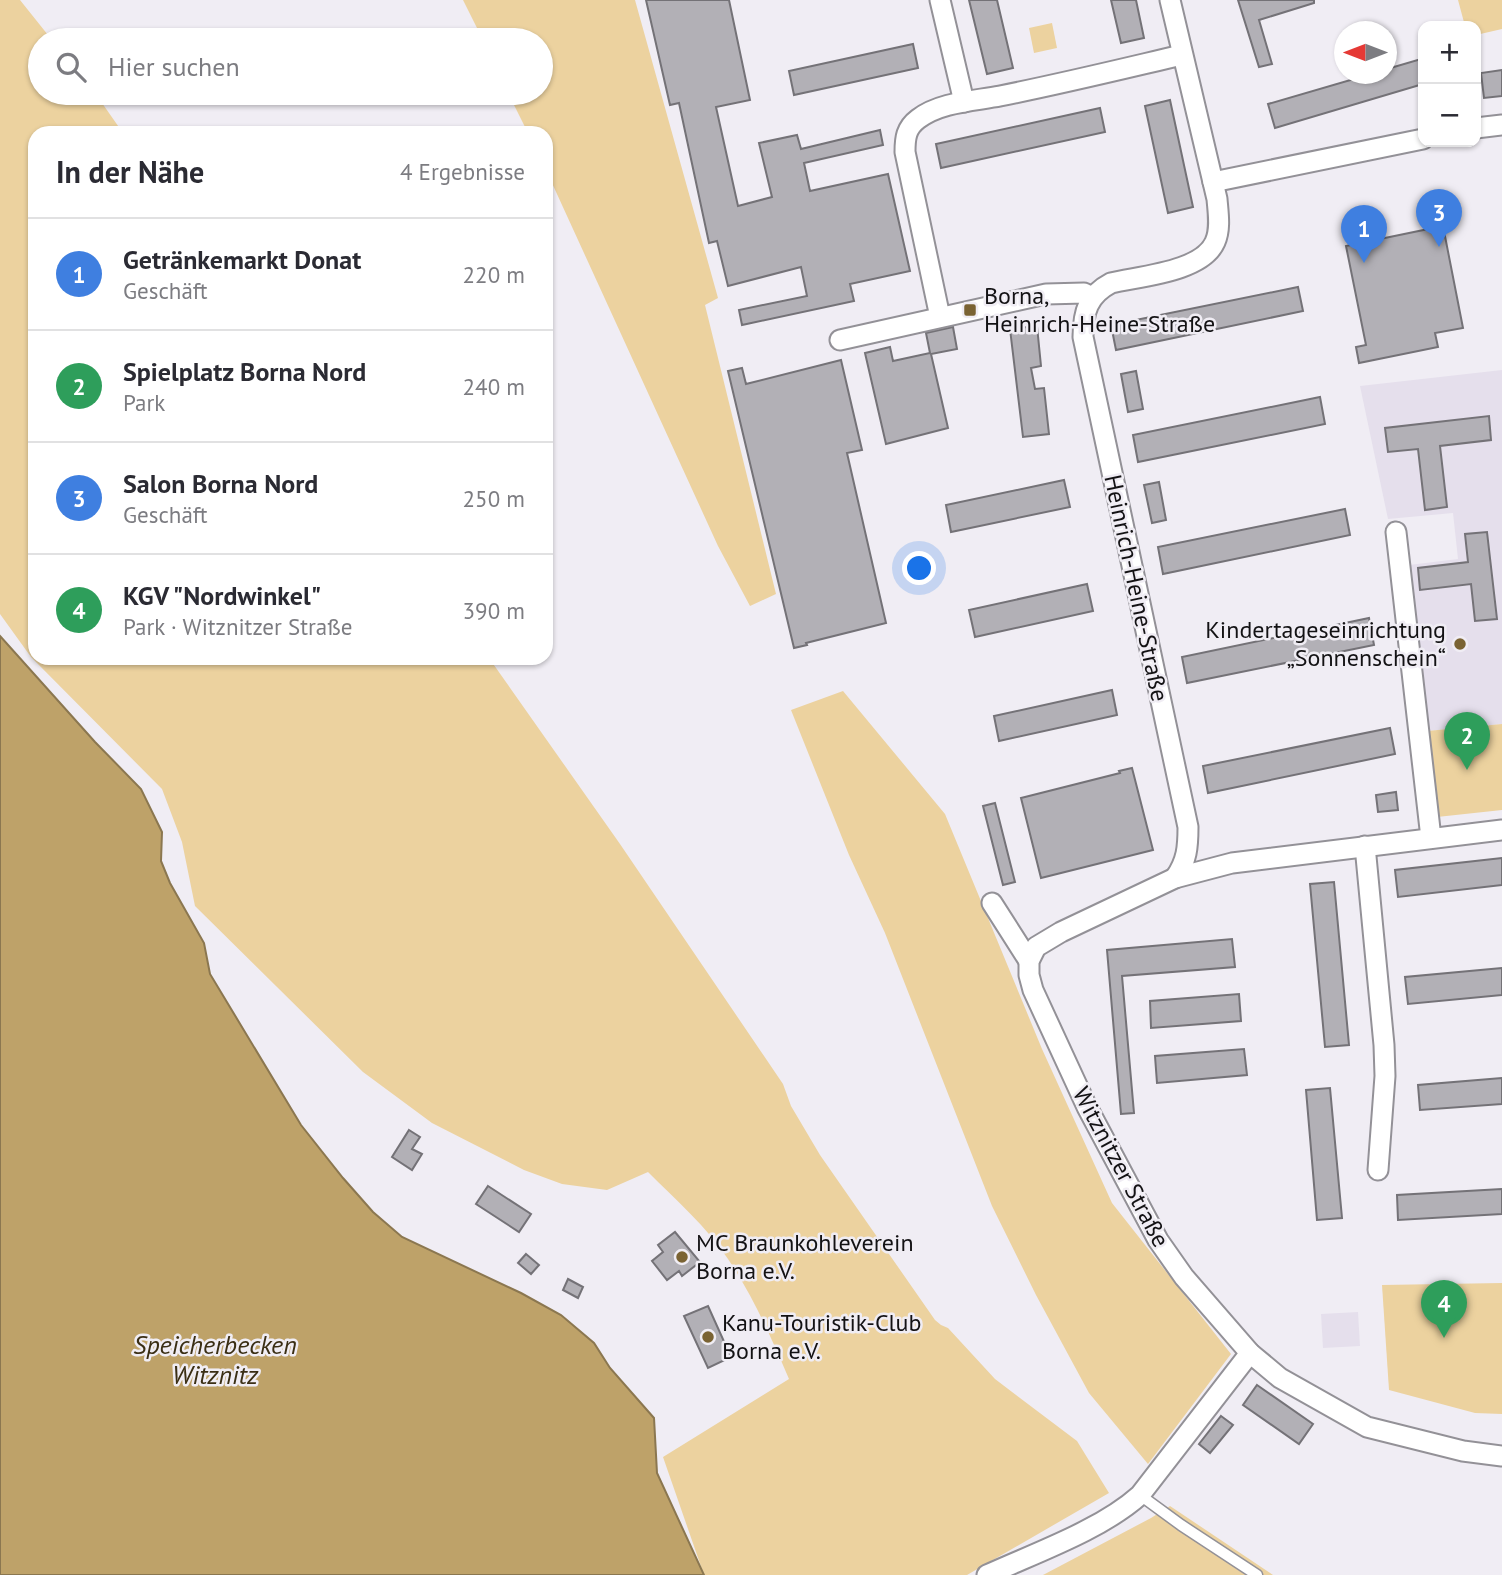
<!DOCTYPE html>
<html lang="de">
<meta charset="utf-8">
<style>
:root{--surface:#fff;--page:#f7f7f7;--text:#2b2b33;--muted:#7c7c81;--line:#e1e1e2;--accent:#ea580c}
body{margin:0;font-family:"PT Sans",sans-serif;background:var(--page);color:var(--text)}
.controls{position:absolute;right:21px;top:21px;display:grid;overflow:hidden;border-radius:14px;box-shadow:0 2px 5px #0004}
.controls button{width:63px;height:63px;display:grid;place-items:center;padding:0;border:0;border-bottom:2px solid var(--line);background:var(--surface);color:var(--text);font:35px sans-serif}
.compass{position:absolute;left:1334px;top:21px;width:63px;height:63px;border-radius:50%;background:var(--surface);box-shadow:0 2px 5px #0004;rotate:270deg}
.you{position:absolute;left:920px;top:569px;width:24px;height:24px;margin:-18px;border:5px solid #fff;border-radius:50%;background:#1a73e8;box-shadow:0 0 0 10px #1a73e833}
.badge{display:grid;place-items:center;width:46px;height:46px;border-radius:50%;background:var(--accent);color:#fff;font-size:23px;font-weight:700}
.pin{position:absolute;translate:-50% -58px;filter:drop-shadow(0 2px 4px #0008)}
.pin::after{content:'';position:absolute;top:37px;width:24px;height:21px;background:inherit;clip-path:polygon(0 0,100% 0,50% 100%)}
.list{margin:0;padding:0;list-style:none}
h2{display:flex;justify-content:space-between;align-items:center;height:91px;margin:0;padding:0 28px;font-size:30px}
h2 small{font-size:23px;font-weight:400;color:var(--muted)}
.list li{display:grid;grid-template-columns:46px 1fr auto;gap:21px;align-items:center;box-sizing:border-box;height:112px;padding:0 28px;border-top:2px solid var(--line)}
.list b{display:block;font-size:26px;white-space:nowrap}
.list p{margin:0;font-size:23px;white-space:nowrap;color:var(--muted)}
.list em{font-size:23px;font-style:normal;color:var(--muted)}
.icon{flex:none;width:38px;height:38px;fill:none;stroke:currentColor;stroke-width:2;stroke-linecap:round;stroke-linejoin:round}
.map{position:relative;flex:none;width:1502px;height:1575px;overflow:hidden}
.search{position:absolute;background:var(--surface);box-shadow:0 2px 5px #0004;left:28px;top:28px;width:525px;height:77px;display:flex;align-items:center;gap:18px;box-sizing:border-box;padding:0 24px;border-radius:38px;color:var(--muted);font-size:26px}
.panel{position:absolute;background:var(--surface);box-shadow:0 2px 5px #0004;left:28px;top:126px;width:525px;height:539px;border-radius:21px}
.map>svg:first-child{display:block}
</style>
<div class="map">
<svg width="1502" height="1575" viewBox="0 0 1502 1575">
<rect width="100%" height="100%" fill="#f0edf4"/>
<g fill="#e5dfec">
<path d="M 1502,370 L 1502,724 L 1427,731 L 1409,565 L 1458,559 L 1453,513 L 1388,519 L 1360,386 Z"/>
<path d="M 1358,1312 L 1360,1346 L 1323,1348 L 1321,1314 Z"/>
</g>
<g fill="#ecd29f">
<path d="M 0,0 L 20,0 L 52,40 L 40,40 L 40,93 L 95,93 L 123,133 L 35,133 L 35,658 L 489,658 L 620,844 L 783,1084 L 791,1106 L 820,1155 L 935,1320 L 941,1325 L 948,1328 L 995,1379 L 1077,1441 L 1109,1493 L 967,1575 L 704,1575 L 663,1457 L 789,1379 C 771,1337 753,1296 728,1259 C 707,1227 675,1199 648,1172 L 607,1190 L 562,1184 L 524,1170 L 432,1123 L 363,1072 L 195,906 L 182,842 L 162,789 L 31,657 L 0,614 Z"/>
<path d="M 463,0 L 635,0 L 718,298 L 705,305 L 776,594 L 750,606 L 718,546 L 546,170 L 546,133 L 528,133 L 508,93 L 541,93 L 541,40 L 483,40 Z"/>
<path d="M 1458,0 L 1502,0 L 1502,29 L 1476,35 L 1476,26 L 1465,26 Z"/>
<path d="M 1052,23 L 1057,48 L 1034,53 L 1029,28 Z"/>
<path d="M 843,691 L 945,814 L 1042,1049 L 1112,1203 L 1231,1354 L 1148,1464 L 1089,1393 L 1036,1295 L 992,1206 L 885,933 L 849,855 L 791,710 Z"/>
<path d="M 1502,724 L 1502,810 L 1437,817 L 1427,731 Z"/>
<path d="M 1502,1283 L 1502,1414 L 1475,1413 L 1389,1390 L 1382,1285 Z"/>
<path d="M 1170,1506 L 1273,1575 L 1043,1575 L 1151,1518 Z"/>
</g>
<path fill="#bea269" stroke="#8b7750" stroke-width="2" d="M 0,636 L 95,742 L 141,789 L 162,832 L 161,861 L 170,883 L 204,943 L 210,974 L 301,1125 L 343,1178 L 373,1212 L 402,1237 L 521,1293 L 561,1315 L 594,1343 L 610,1368 L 654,1418 L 657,1473 L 704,1575 L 0,1575 Z"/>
<g fill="#b2b0b6" stroke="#747277" stroke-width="2">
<path d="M 646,0 L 729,0 L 750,100 L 716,107 L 738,206 L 772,197 L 759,143 L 797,135 L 801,149 L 880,130 L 883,145 L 804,163 L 810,191 L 888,174 L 910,271 L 850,284 L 854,301 L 742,325 L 739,310 L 807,296 L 801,267 L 728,286 L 717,241 L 709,243 L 679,103 L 670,105 Z"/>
<path d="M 969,0 L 997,0 L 1013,68 L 987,74 Z"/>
<path d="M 1111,0 L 1136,0 L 1144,38 L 1121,43 Z"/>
<path d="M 1238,0 L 1314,0 L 1314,3 L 1259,20 L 1272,64 L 1259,67 Z"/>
<path d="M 913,44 L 918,68 L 794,95 L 789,71 Z"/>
<path d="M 1421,59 L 1423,84 L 1275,128 L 1268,104 L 1371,74 L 1387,74 L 1387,69 Z"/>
<path d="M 1502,70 L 1502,96 L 1484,98 L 1481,73 Z"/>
<path d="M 1170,100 L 1193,207 L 1168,213 L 1145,106 Z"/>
<path d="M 1100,108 L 1105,132 L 941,168 L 936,144 Z"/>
<path d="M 1443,226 L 1463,328 L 1435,333 L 1438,347 L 1359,363 L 1356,347 L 1366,345 L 1346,246 Z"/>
<path d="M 1298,287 L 1303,311 L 1116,350 L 1111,325 Z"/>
<path d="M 1037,326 L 1041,366 L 1031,368 L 1035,389 L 1044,388 L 1049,434 L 1023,437 L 1010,329 Z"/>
<path d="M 953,327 L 957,349 L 931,354 L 948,428 L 886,444 L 865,353 L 890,347 L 893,361 L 930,353 L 926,333 Z"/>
<path d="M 841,360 L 862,450 L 847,453 L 886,623 L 806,643 L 807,645 L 794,648 L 728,371 L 742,368 L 746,384 Z"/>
<path d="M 1136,371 L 1143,409 L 1128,412 L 1121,374 Z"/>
<path d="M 1320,397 L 1325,424 L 1138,462 L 1133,435 Z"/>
<path d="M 1489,416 L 1491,440 L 1440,446 L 1447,507 L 1425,510 L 1418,449 L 1388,452 L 1385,428 Z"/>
<path d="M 1064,480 L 1070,507 L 951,532 L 946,505 Z"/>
<path d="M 1159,482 L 1166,520 L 1152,523 L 1144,485 Z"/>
<path d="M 1345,509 L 1350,535 L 1163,574 L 1158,547 Z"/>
<path d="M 1487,532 L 1497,619 L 1475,621 L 1471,584 L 1420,590 L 1418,568 L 1468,562 L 1465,534 Z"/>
<path d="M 1087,584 L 1093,611 L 975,637 L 969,610 Z"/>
<path d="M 1369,618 L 1374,645 L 1187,683 L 1182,657 Z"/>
<path d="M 1112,690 L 1117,715 L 999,741 L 994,716 Z"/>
<path d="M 1390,728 L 1395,754 L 1208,793 L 1203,766 Z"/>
<path d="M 1132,768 L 1153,850 L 1041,878 L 1021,798 L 1120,773 L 1119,771 Z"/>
<path d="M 1396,792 L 1398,810 L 1378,812 L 1376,795 Z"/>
<path d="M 995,803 L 1015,882 L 1003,885 L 983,806 Z"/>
<path d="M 1502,858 L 1502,885 L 1398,897 L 1395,870 Z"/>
<path d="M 1334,882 L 1349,1045 L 1325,1047 L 1310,884 Z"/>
<path d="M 1232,939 L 1235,967 L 1122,976 L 1134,1113 L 1121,1114 L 1107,950 Z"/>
<path d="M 1502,968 L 1502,995 L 1408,1004 L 1405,977 Z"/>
<path d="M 1239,994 L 1241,1021 L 1151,1028 L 1150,1001 Z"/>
<path d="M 1244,1049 L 1247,1075 L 1157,1083 L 1155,1056 Z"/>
<path d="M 1502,1078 L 1502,1104 L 1420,1110 L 1418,1085 Z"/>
<path d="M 1330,1088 L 1342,1218 L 1317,1220 L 1306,1090 Z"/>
<path d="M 409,1130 L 420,1137 L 412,1149 L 422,1154 L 412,1170 L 392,1157 Z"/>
<path d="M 488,1186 L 531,1214 L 519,1232 L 476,1204 Z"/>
<path d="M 1502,1189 L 1502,1214 L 1398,1220 L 1397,1195 Z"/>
<path d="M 675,1232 L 700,1262 L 682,1276 L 679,1271 L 667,1280 L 652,1261 L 663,1252 L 658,1245 Z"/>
<path d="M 526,1254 L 539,1265 L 531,1274 L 518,1263 Z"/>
<path d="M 568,1279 L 583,1287 L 578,1298 L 563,1290 Z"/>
<path d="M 708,1306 L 731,1357 L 708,1368 L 684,1316 Z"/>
<path d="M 1257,1385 L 1313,1424 L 1299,1444 L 1243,1405 Z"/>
<path d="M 1221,1416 L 1233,1425 L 1210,1453 L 1199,1444 Z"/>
</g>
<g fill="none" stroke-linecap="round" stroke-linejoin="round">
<g stroke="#939197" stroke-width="13">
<path id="service" d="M 1140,1495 L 1181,1525 L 1257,1575"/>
</g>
<g stroke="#939197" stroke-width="23">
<g id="minor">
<path d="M 940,0 L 964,102"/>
<path d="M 1170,0 L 1217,199 C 1218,212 1221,229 1215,242 C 1202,272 1140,276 1111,283 C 1088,295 1083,312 1083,337 L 1188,827 C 1188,847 1187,861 1175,878"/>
<path d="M 1476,128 L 1502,125"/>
<path d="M 1213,182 L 1423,139"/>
<path d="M 940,317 L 905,152 C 905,138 906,128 918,119 C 940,102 974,101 1000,96 C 1061,84 1122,69 1182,55"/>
<path d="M 840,340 L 1046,294 L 1084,293 L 1092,297"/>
<path d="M 1396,532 L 1431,838"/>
<path d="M 1502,830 L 1232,863 L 1175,878 L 1061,932 L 1036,947 L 1029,961 L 1029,975 L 1033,990 L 1087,1107 L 1158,1240 L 1184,1277 L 1250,1353 L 1280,1378 L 1367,1427 L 1463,1451 L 1502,1456"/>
<path d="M 1365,846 L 1384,1045 L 1385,1076 L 1378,1170"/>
<path d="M 992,903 L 1029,961"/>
<path d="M 987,1575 C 1035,1553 1101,1530 1140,1495 L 1250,1353"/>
</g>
</g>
<use href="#service" stroke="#fff" stroke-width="10"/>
<use href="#minor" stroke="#fff" stroke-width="19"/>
</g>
<g fill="#7a6333" stroke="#f0edf4" stroke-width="2.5">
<rect x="963" y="303" width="14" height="14" rx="3.5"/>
<circle cx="1460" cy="644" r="7"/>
<circle cx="682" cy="1257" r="7"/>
<circle cx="708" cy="1337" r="7"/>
</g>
<g text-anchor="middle" stroke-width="5" stroke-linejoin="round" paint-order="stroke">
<g font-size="24" fill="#131214" stroke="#f0edf4" text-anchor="start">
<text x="984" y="304">Borna,<tspan x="984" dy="28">Heinrich-Heine-Straße</tspan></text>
<text x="1446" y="638" text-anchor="end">Kindertageseinrichtung<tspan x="1446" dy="28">„Sonnenschein“</tspan></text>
<text x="696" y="1251">MC Braunkohleverein<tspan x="696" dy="28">Borna e.V.</tspan></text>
<text x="722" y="1331">Kanu-Touristik-Club<tspan x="722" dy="28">Borna e.V.</tspan></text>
</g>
<g font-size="24" fill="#131214" stroke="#f0edf4">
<text transform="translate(1136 588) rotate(78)" y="8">Heinrich-Heine-Straße</text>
<text transform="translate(1121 1167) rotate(62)" y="8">Witznitzer Straße</text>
</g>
<g font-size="26" font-style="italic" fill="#3a2e14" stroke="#f0edf4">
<text x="215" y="1354">Speicherbecken<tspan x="215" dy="30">Witznitz</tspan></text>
</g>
</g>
</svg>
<div class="controls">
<button>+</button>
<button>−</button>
</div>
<svg class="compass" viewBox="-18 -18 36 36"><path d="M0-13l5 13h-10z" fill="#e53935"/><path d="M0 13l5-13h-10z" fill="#7c7c81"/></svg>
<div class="you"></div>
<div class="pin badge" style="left:1364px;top:263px;background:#3f7fe0">1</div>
<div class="pin badge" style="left:1467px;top:770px;background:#2e9e5b">2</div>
<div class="pin badge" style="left:1439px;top:247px;background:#3f7fe0">3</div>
<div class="pin badge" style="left:1444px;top:1338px;background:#2e9e5b">4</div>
<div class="search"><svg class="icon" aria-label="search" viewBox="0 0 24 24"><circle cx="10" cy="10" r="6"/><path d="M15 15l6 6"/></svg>Hier suchen</div>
<section class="panel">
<h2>In der Nähe<small>4 Ergebnisse</small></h2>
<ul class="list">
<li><span class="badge" style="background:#3f7fe0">1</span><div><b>Getränkemarkt Donat</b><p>Geschäft</p></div><em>220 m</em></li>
<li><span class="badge" style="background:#2e9e5b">2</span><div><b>Spielplatz Borna Nord</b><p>Park</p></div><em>240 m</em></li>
<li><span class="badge" style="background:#3f7fe0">3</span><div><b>Salon Borna Nord</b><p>Geschäft</p></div><em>250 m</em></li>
<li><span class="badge" style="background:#2e9e5b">4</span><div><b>KGV &quot;Nordwinkel&quot;</b><p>Park · Witznitzer Straße</p></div><em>390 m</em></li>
</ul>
</section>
</div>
